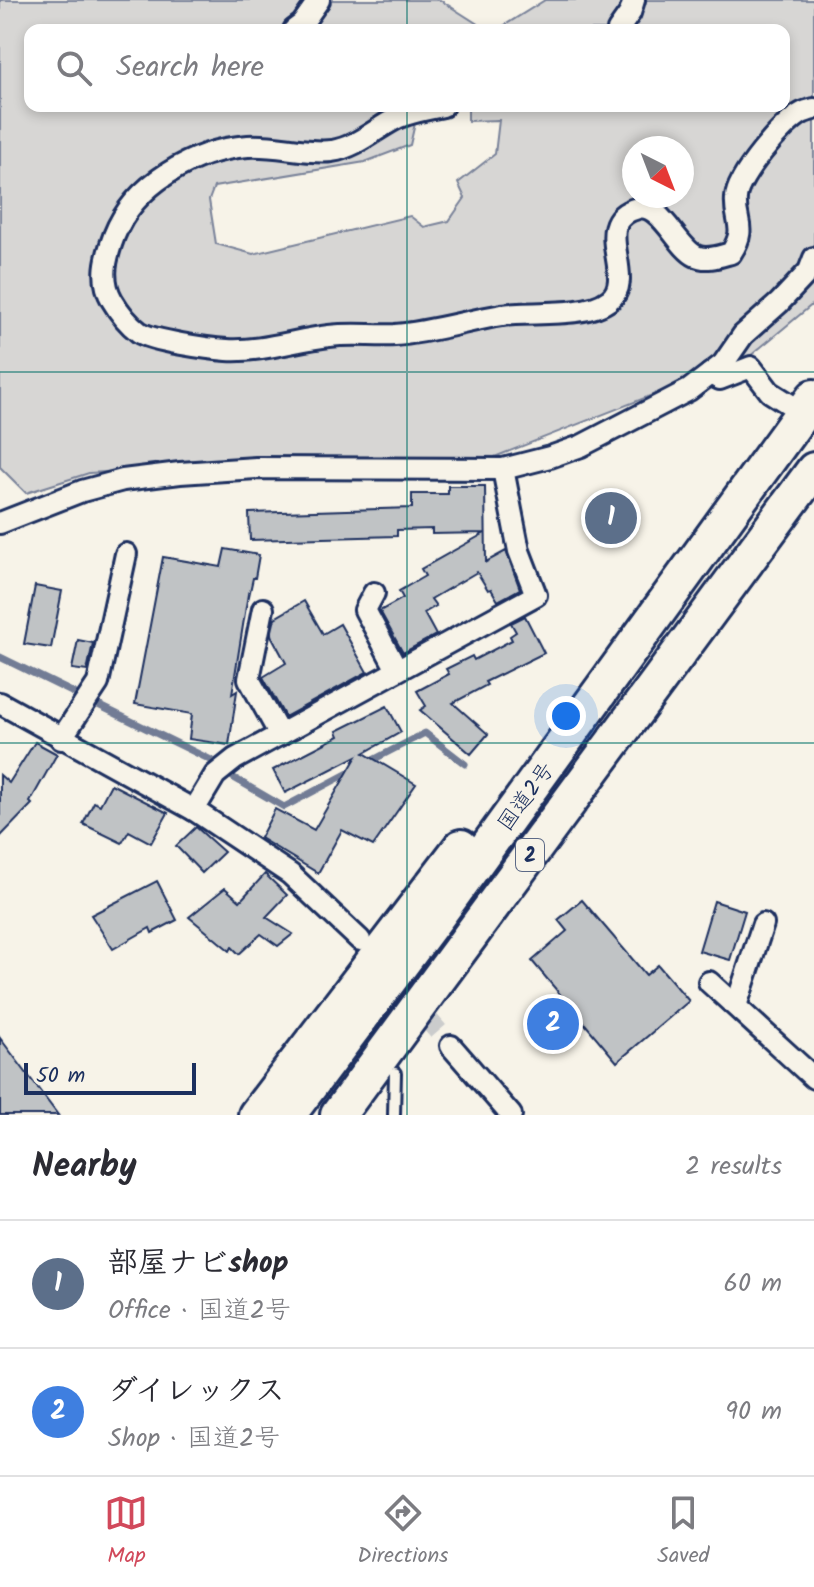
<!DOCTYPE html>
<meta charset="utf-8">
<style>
:root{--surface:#fff;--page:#f7f7f7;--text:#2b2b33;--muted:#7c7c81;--line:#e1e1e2;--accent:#d1495b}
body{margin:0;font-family:Kalam,"Klee One",sans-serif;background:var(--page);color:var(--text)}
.compass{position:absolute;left:622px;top:136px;width:72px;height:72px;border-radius:50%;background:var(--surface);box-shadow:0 4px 12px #0003;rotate:138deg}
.scale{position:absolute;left:24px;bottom:20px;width:172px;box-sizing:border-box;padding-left:8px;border:4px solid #1b2f5e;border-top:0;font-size:22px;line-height:28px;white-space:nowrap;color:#1b2f5e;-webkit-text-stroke:6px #f7f3e8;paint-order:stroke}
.you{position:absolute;left:566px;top:716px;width:28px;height:28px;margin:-20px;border:6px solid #fff;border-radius:50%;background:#1a73e8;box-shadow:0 0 0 12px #1a73e833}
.badge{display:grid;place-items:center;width:52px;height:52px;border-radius:50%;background:var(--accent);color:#fff;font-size:26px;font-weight:700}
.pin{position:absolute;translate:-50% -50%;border:4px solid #fff;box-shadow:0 2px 8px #0006}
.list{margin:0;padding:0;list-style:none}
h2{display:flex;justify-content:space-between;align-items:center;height:104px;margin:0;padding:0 32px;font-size:34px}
h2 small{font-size:26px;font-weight:400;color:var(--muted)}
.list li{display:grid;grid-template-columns:52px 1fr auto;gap:24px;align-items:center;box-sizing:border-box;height:128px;padding:0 32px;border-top:2px solid var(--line)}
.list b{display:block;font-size:30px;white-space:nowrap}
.list p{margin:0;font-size:26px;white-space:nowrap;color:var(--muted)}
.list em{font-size:26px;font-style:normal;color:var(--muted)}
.icon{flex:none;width:44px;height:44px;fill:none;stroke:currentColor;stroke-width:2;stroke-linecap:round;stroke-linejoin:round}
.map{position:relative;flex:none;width:814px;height:1115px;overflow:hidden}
.search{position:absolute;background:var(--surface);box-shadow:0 4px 12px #0003;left:24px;right:24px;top:24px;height:88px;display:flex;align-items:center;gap:20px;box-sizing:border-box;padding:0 28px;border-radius:16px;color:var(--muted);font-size:30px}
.sheet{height:360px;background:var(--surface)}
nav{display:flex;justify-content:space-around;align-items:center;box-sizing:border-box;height:112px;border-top:2px solid var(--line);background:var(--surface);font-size:22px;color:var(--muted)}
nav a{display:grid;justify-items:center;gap:4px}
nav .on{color:var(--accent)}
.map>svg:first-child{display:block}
</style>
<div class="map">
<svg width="814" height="1115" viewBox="0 0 814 1115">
<rect width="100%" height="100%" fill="#f7f3e8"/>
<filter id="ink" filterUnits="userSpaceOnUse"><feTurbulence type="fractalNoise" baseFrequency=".0125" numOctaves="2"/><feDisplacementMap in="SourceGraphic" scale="16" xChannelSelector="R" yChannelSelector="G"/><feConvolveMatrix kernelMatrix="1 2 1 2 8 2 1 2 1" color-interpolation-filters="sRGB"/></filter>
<g filter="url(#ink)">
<path fill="#d7d6d4" stroke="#798299" stroke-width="2" fill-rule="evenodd" d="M 0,0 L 440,0 L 487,30 L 30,30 L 30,106 L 419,106 L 410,145 L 365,162 L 214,187 L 209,200 L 216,244 L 253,254 L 410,216 L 424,227 L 449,221 L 465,198 L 458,183 L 495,154 L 499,120 L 468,121 L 468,106 L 784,106 L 784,30 L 497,30 L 545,0 L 814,0 L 814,303 L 749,357 L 492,458 L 266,462 L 89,473 L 26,493 L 0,467 ZM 634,148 L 682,148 L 682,196 L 634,196 Z"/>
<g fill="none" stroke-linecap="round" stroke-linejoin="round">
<g stroke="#727c95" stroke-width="7">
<path d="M 0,657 L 213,761 L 234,778 L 284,807 L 354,770"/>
<path d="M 369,762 L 425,733 L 465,764"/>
</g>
</g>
<g fill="#c0c3c5" stroke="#1b2f5e" stroke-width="2">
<path d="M 448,486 L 485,486 L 486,562 L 506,551 L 520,589 L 498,601 L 491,589 L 488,590 L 477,572 L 431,599 L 436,606 L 424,613 L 436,635 L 403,653 L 380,611 L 403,598 L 399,591 L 425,576 L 421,569 L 485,533 L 432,534 L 432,529 L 397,530 L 397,536 L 250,540 L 249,513 L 412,508 L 412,494 L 448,494 Z"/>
<path d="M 225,549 L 259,555 L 255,578 L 253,578 L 249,596 L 248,594 L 232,694 L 237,691 L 229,745 L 189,739 L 192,714 L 135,704 L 163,557 L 221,567 Z"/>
<path d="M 35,586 L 62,591 L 51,648 L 24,644 Z"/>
<path d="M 304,601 L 323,634 L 340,624 L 367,672 L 285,717 L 263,677 L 286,663 L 271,635 L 275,618 Z"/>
<path d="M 525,616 L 544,653 L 485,682 L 487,685 L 453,703 L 488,734 L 471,754 L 420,710 L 426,706 L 417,691 L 449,674 L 446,669 L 472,656 L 474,660 L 512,640 L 510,636 L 516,632 L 511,623 Z"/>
<path d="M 78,640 L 93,643 L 87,671 L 72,669 Z"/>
<path d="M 387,706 L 401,732 L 364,753 L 416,784 L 373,846 L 342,830 L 318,873 L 260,838 L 275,809 L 314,830 L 357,756 L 285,793 L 273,770 L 339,736 L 337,731 Z"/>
<path d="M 35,742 L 57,754 L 30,802 L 32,804 L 0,837 L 0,775 L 9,783 Z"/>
<path d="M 111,784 L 168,813 L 151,843 L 129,831 L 122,843 L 83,824 L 94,802 L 100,805 Z"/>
<path d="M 196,827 L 224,852 L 202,873 L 176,846 Z"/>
<path d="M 265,874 L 287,895 L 266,917 L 293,934 L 278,946 L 261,934 L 239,954 L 232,947 L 230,951 L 189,917 L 225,888 L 240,901 Z"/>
<path d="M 157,881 L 177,920 L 152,933 L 150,928 L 113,949 L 91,915 Z"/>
<path d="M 582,900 L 646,975 L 658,965 L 689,1001 L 617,1062 L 532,961 L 567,931 L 558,920 Z"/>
<path d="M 714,901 L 745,911 L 730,960 L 699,951 Z"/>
<path d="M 0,1038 L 58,1115 L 0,1115 Z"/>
</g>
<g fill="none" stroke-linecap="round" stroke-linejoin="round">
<path stroke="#cbcccc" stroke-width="20" stroke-dasharray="20 10" stroke-linecap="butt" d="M 386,971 L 451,1046"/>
<g stroke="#1b2f5e" stroke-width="16">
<path id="service" d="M 394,1115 L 395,1073"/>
</g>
<g stroke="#1b2f5e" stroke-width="26">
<g id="minor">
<path d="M 294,30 L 302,24 L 319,0"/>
<path d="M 618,30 L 630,13 L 634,0"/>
<path d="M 443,106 C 429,109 410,112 397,118 C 375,129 357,147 332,151 C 305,154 276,144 248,146 C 194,150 134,184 114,236 C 106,257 100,279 112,300 C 119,312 127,323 139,332 C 152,341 210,349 227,350 C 261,352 295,340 329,336 C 351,333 373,336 395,335 C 432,332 466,321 502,315 C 531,311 586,318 609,300 C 639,278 587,221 638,208 C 660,202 677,247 696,256 C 707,261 720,256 731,253 C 748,227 734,222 736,198 C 737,177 783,123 802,113 C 806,111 810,110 814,109"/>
<path d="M 710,374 L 720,379 L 751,367 L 770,392 L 802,412"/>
<path d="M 0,523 L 82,491 L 123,480 L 180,473 L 256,468 L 503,469 L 550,457 L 581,446 L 689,390 L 723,364 L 743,335 L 779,303 L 809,271 L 814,258"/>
<path d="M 374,593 L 365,610 L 397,670"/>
<path d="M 263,609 L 249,679 L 280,735"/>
<path d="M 0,703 L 194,810 L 290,874 L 360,940"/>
<path d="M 61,739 L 98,683 L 126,554"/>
<path d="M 194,810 L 215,775 L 235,759 L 536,595 L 519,551 L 503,469"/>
<path d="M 709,982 L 814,1078"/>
<path d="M 736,1006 L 763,924"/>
<path d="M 451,1046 L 511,1115"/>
</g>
</g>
<g stroke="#1b2f5e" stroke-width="40">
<g id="trunk">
<path d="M 256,1115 L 461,847"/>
<path d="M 288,1115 L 438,915 L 814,397"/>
<path d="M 338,1115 L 814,470"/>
</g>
</g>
<use href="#service" stroke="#f7f3e8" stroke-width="10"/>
<use href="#minor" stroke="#f7f3e8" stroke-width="20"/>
<use href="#trunk" stroke="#f7f3e8" stroke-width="34"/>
</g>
</g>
<path fill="none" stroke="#0f766e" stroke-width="2" stroke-opacity="0.55" d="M 407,0 L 407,30M 407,106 L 407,1115M 0,372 L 814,372M 0,743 L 814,743"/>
<g text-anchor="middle" stroke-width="6" stroke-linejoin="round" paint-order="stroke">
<rect fill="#f7f3e8" stroke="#5d6a87" stroke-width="2" x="516" y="839" width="28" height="32" rx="6"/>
<g font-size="20" font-weight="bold" fill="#1b2f5e">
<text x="530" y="862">2</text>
</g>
<g font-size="22" fill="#1b2f5e" stroke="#f7f3e8">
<text transform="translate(525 796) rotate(-54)" y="8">国道2号</text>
</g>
</g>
</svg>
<svg class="compass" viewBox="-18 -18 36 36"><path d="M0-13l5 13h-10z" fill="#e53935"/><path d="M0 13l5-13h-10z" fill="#7c7c81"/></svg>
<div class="scale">50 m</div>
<div class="you"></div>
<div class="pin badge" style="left:611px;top:518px;background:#5c6f8a">1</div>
<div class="pin badge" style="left:553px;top:1024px;background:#3f7fe0">2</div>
<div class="search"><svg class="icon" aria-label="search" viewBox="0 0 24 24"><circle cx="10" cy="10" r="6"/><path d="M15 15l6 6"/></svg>Search here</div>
</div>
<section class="sheet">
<h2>Nearby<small>2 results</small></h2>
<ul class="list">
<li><span class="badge" style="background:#5c6f8a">1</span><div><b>部屋ナビshop</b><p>Office · 国道2号</p></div><em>60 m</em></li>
<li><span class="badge" style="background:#3f7fe0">2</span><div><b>ダイレックス</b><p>Shop · 国道2号</p></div><em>90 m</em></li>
</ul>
</section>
<nav>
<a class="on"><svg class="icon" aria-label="map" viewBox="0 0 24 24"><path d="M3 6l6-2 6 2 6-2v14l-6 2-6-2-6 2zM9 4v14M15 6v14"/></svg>Map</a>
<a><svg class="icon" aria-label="directions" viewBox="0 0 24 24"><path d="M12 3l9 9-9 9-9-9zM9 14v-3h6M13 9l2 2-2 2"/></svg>Directions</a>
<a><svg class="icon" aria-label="saved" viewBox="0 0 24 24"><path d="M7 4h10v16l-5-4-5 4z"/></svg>Saved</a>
</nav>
